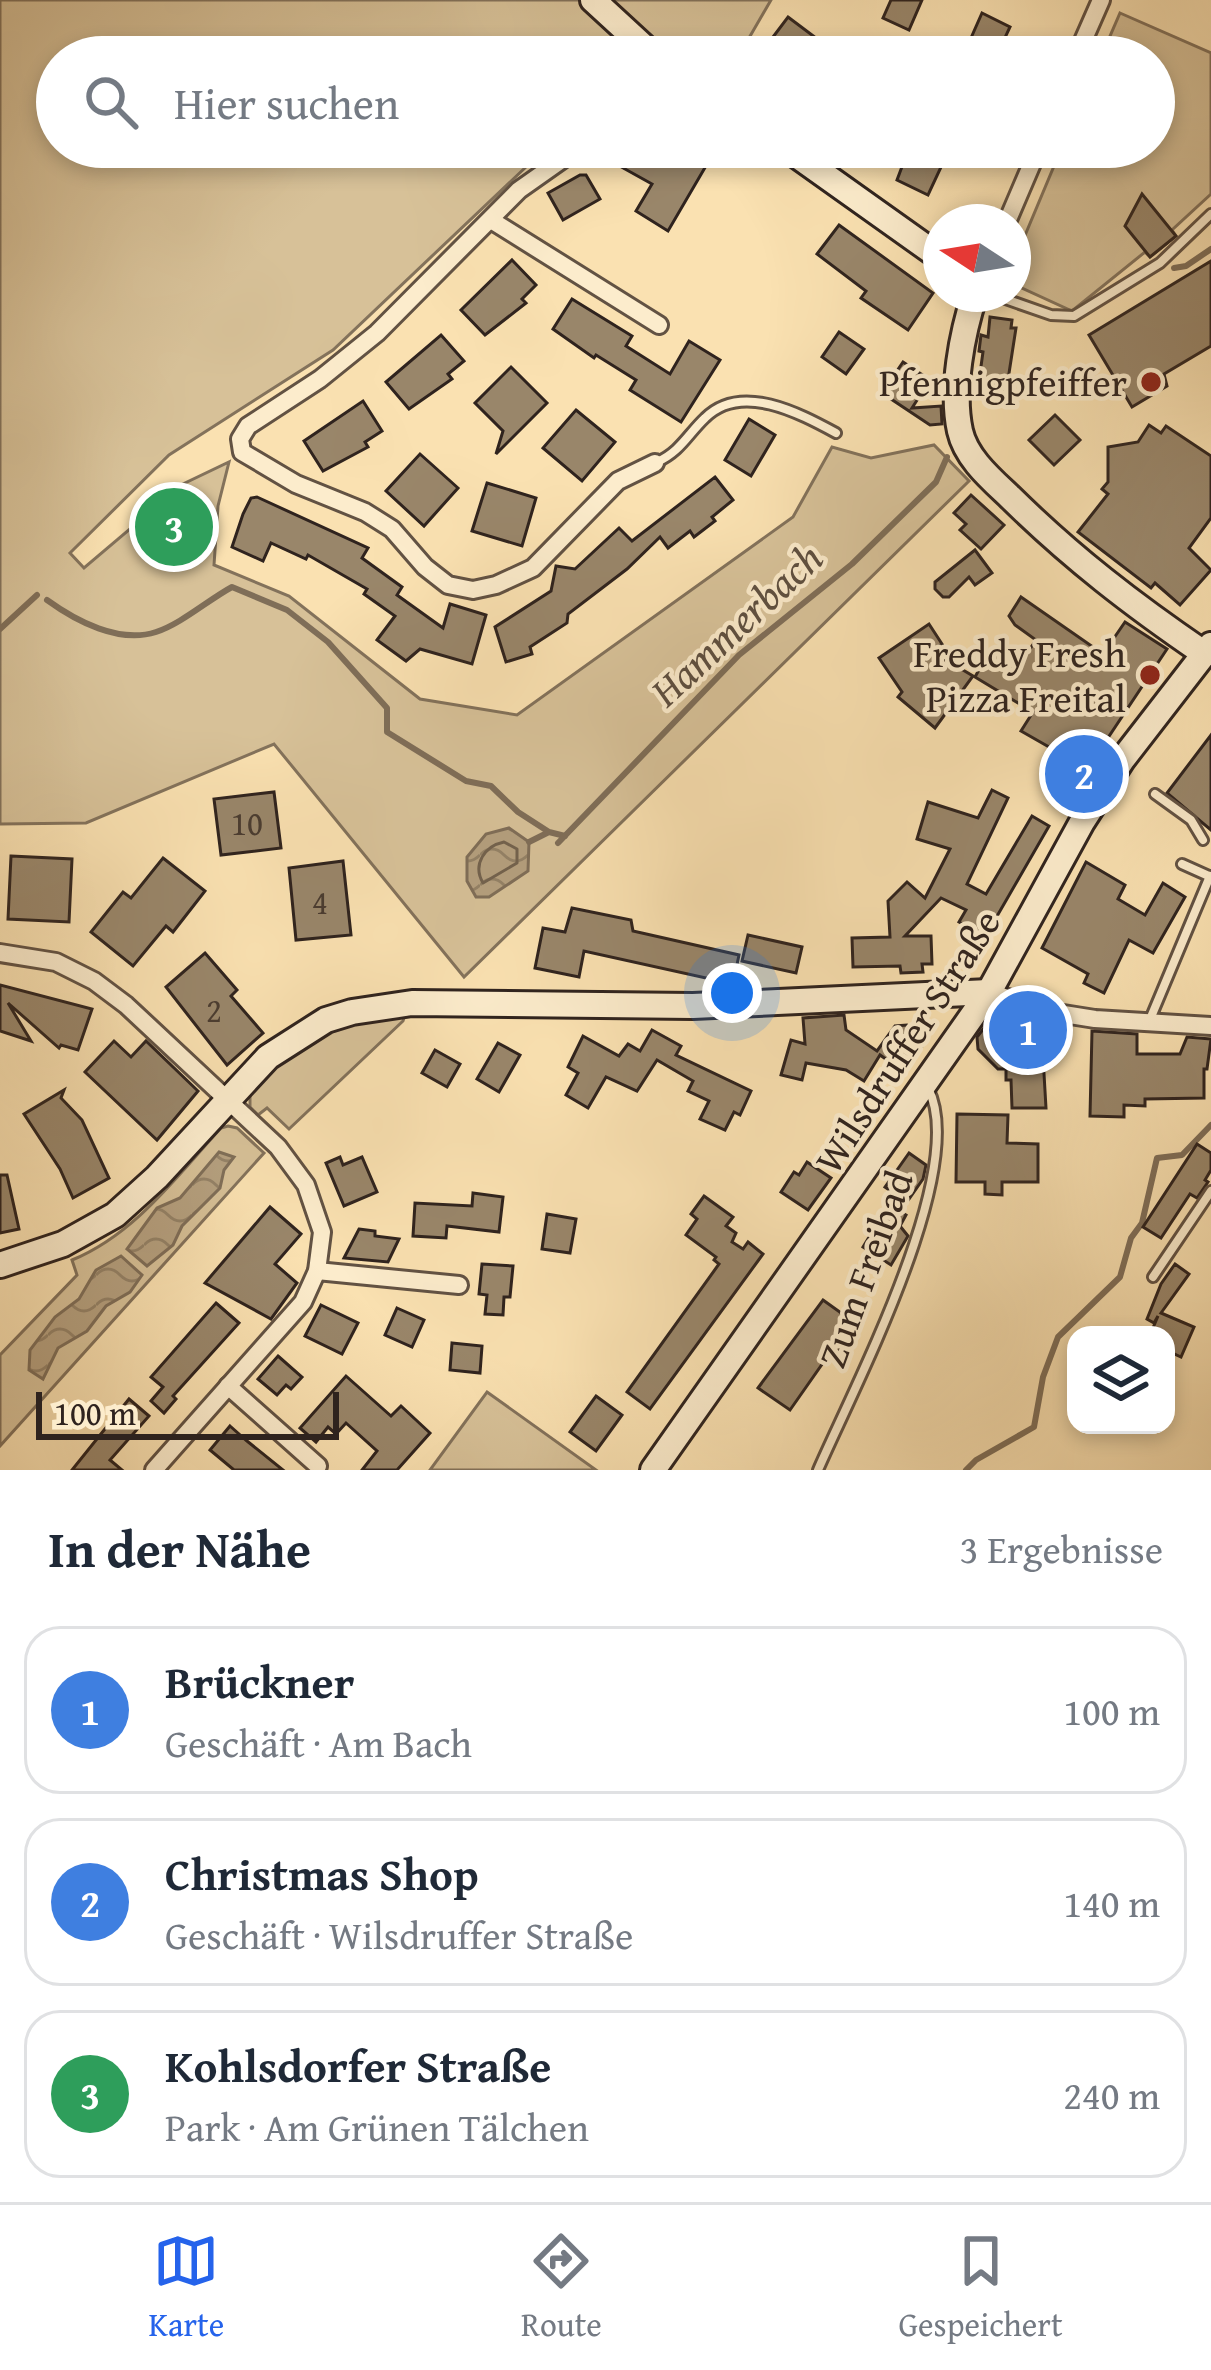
<!DOCTYPE html>
<html lang="de">
<meta charset="utf-8">
<style>
:root{--surface:#fff;--page:#f6f6f7;--text:#1f2937;--muted:#747a83;--line:#e0e1e3;--accent:#2563eb}
body{margin:0;font-family:"Gentium Book Plus",serif;background:var(--page);color:var(--text)}
.controls{position:absolute;right:36px;bottom:36px;display:grid;overflow:hidden;border-radius:24px;box-shadow:0 6px 18px #0003}
.controls button{width:108px;height:108px;display:grid;place-items:center;padding:0;border:0;border-bottom:3px solid var(--line);background:var(--surface);color:var(--text);font:60px sans-serif}
.compass{position:absolute;left:923px;top:204px;width:108px;height:108px;border-radius:50%;background:var(--surface);box-shadow:0 6px 18px #0003;rotate:282deg}
.scale{position:absolute;left:36px;bottom:30px;width:303px;box-sizing:border-box;padding-left:12px;border:6px solid #2f231e;border-top:0;font-size:33px;line-height:42px;white-space:nowrap;color:#2f231e;-webkit-text-stroke:9px #fceccc;paint-order:stroke}
.you{position:absolute;left:732px;top:993px;width:42px;height:42px;margin:-30px;border:9px solid #fff;border-radius:50%;background:#1a73e8;box-shadow:0 0 0 18px #1a73e833}
.badge{display:grid;place-items:center;width:78px;height:78px;border-radius:50%;background:var(--accent);color:#fff;font-size:39px;font-weight:700}
.pin{position:absolute;translate:-50% -50%;border:6px solid #fff;box-shadow:0 3px 12px #0006}
.list{margin:0;padding:0;list-style:none}
h2{display:flex;justify-content:space-between;align-items:center;height:156px;margin:0;padding:0 48px;font-size:51px}
h2 small{font-size:39px;font-weight:400;color:var(--muted)}
.list li{display:grid;grid-template-columns:78px 1fr auto;gap:36px;align-items:center;box-sizing:border-box;height:168px;margin:0 24px 24px;padding:0 24px;border:3px solid var(--line);border-radius:36px}
.list b{display:block;font-size:45px;white-space:nowrap}
.list p{margin:0;font-size:39px;white-space:nowrap;color:var(--muted)}
.list em{font-size:39px;font-style:normal;color:var(--muted)}
.icon{flex:none;width:66px;height:66px;fill:none;stroke:currentColor;stroke-width:2;stroke-linecap:round;stroke-linejoin:round}
.map{position:relative;flex:none;width:1211px;height:1470px;overflow:hidden}
.search{position:absolute;background:var(--surface);box-shadow:0 6px 18px #0003;left:36px;right:36px;top:36px;height:132px;display:flex;align-items:center;gap:30px;box-sizing:border-box;padding:0 42px;border-radius:66px;color:var(--muted);font-size:45px}
.sheet{height:732px;background:var(--surface)}
nav{display:flex;justify-content:space-around;align-items:center;box-sizing:border-box;height:168px;border-top:3px solid var(--line);background:var(--surface);font-size:33px;color:var(--muted)}
nav a{display:grid;justify-items:center;gap:6px}
nav .on{color:var(--accent)}
.map>svg:first-child{display:block}
</style>
<div class="map">
<svg width="1211" height="1470" viewBox="0 0 1211 1470">
<defs>
<pattern id="water-waves" width="16" height="10" patternUnits="userSpaceOnUse" patternTransform="scale(3)"><rect width="16" height="10" fill="#b5a07f"/><path d="M0 5q4-4 8 0t8 0" fill="none" stroke="#948267"/></pattern>
</defs>
<rect width="100%" height="100%" fill="#fae1b1"/>
<filter id="stains"><feTurbulence type="fractalNoise" baseFrequency=".00167" numOctaves="4"/><feColorMatrix values="0 0 0 0 .2 0 0 0 0 .09 0 0 0 0 .02 0 0 0 .5 -.17"/></filter>
<radialGradient id="worn" r=".72"><stop offset=".6" stop-color="#630" stop-opacity="0"/><stop offset="1" stop-color="#630" stop-opacity=".3"/></radialGradient>
<g fill="#d7c198" stroke="#83725b" stroke-width="3">
<path d="M 0,0 L 771,0 L 738,57 L 707,57 L 693,50 L 680,57 L 57,57 L 57,147 L 547,147 L 333,350 L 169,455 L 70,553 L 84,568 L 183,484 L 229,462 L 218,506 L 214,565 L 289,596 L 420,699 L 517,715 L 793,517 L 832,447 L 871,458 L 934,445 L 969,481 L 464,977 L 274,744 L 86,823 L 0,824 Z"/>
<path d="M 1120,13 L 1211,53 L 1211,194 L 1172,230 L 1176,236 L 1150,257 L 1145,252 L 1072,311 L 1013,284 L 1013,264 L 1062,147 L 1154,147 L 1154,57 L 1101,57 Z"/>
<path d="M 405,1015 L 403,1021 L 289,1129 L 267,1108 L 258,1115 L 250,1107 L 250,1091 C 285,1045 348,1017 405,1015 Z"/>
<path d="M 228,1126 L 237,1128 L 264,1153 L 0,1446 L 0,1355 L 77,1275 L 72,1260 C 135,1234 176,1177 221,1128 Z"/>
<path d="M 487,1392 L 596,1470 L 430,1470 Z"/>
</g>
<g fill="url(#water-waves)" stroke="#7f6e58" stroke-width="3">
<path d="M 509,828 L 529,842 L 528,871 L 489,897 L 476,897 L 467,881 L 467,857 L 486,834 Z"/>
<path d="M 219,1152 L 234,1157 L 224,1170 L 220,1188 L 182,1226 L 173,1245 L 147,1266 L 127,1249 L 157,1208 L 180,1198 Z"/>
<path d="M 121,1256 L 142,1275 L 130,1292 L 106,1306 L 87,1331 L 58,1348 L 43,1379 L 29,1370 L 30,1350 L 55,1317 L 79,1299 L 96,1270 Z"/>
</g>
<g fill="none" stroke-linecap="round" stroke-linejoin="round">
<path stroke="#72624e" stroke-width="3" d="M 504,842 L 517,849 L 517,863 L 483,883 C 472,864 485,846 504,842 Z"/>
<g stroke="#7f6e58" stroke-width="6">
<path d="M 1174,268 L 1186,266 L 1211,249"/>
<path d="M 47,600 C 76,621 119,644 156,632 C 181,624 208,600 232,587 L 287,610 L 328,642 L 387,708 L 387,732 L 466,781 L 491,786 L 518,812 L 549,832 L 565,836"/>
<path d="M 0,629 L 37,595"/>
<path d="M 529,842 L 547,833"/>
<path d="M 558,843 L 739,655 L 852,564 L 936,482 L 947,457"/>
<path d="M 966,1470 L 976,1460 L 1034,1427 L 1043,1377 L 1058,1337 L 1120,1277 L 1131,1238 L 1142,1223 L 1157,1158 L 1182,1155 L 1211,1125"/>
</g>
</g>
<g fill="#99866a" stroke="#2f231e" stroke-width="3">
<path d="M 891,0 L 922,0 L 909,30 L 883,18 Z"/>
<path d="M 982,13 L 1010,27 L 996,57 L 967,47 Z"/>
<path d="M 788,17 L 824,44 L 814,57 L 792,57 L 770,41 Z"/>
<path d="M 655,147 L 672,155 L 677,147 L 717,147 L 668,231 L 636,211 L 652,184 L 616,164 L 625,148 L 647,160 Z"/>
<path d="M 909,148 L 942,165 L 928,195 L 897,180 Z"/>
<path d="M 580,175 L 586,175 L 600,199 L 563,220 L 548,193 Z"/>
<path d="M 1142,194 L 1176,236 L 1150,257 L 1125,226 Z"/>
<path d="M 839,225 L 933,293 L 908,330 L 861,298 L 866,291 L 817,254 Z"/>
<path d="M 512,260 L 536,285 L 522,299 L 526,303 L 485,335 L 461,310 Z"/>
<path d="M 1211,261 L 1211,346 L 1164,374 L 1167,386 L 1132,407 L 1089,335 Z"/>
<path d="M 572,299 L 632,336 L 626,346 L 670,374 L 689,341 L 720,360 L 681,422 L 630,390 L 636,380 L 596,355 L 594,358 L 553,329 Z"/>
<path d="M 990,317 L 1012,320 L 1011,328 L 1016,328 L 1005,399 L 977,395 L 983,352 L 979,351 L 981,335 L 988,337 Z"/>
<path d="M 839,332 L 864,349 L 846,374 L 822,357 Z"/>
<path d="M 441,335 L 464,361 L 448,374 L 452,379 L 409,409 L 386,382 Z"/>
<path d="M 903,362 L 930,380 L 912,408 L 941,406 L 942,424 L 930,425 L 882,393 Z"/>
<path d="M 511,367 L 547,403 L 496,454 L 503,431 L 475,403 Z"/>
<path d="M 363,401 L 382,431 L 365,442 L 368,447 L 323,471 L 304,441 Z"/>
<path d="M 576,410 L 615,442 L 582,481 L 543,448 Z"/>
<path d="M 1055,415 L 1080,440 L 1054,465 L 1029,440 Z"/>
<path d="M 749,419 L 775,435 L 751,476 L 725,460 Z"/>
<path d="M 1149,425 L 1161,433 L 1166,426 L 1211,456 L 1211,518 L 1189,548 L 1211,570 L 1180,605 L 1155,583 L 1151,588 L 1078,532 L 1108,494 L 1102,489 L 1108,482 L 1108,447 L 1138,442 Z"/>
<path d="M 420,454 L 458,488 L 424,526 L 386,491 Z"/>
<path d="M 715,477 L 733,500 L 712,517 L 715,521 L 694,537 L 690,531 L 668,548 L 660,537 L 627,569 L 568,614 L 567,623 L 530,647 L 532,654 L 506,662 L 495,627 L 551,591 L 556,566 L 575,569 L 619,528 L 632,541 Z"/>
<path d="M 487,483 L 536,498 L 522,546 L 472,531 Z"/>
<path d="M 971,495 L 1004,525 L 981,549 L 960,530 L 966,524 L 954,513 Z"/>
<path d="M 257,497 L 368,548 L 362,558 L 402,587 L 397,595 L 443,628 L 450,604 L 486,615 L 472,664 L 420,649 L 406,661 L 377,640 L 395,616 L 364,594 L 367,589 L 308,555 L 306,559 L 271,543 L 263,561 L 232,547 L 243,514 L 251,498 Z"/>
<path d="M 975,550 L 992,573 L 975,585 L 969,577 L 949,597 L 943,597 L 935,589 L 935,582 Z"/>
<path d="M 1021,597 L 1103,654 L 1125,622 L 1167,649 L 1068,798 L 1044,783 L 1063,755 L 1021,731 L 1033,712 L 975,677 L 990,650 L 1018,666 L 1036,640 L 1015,625 L 1009,616 Z"/>
<path d="M 929,624 L 942,644 L 931,651 L 973,676 L 935,728 L 898,697 L 902,692 L 879,658 Z"/>
<path d="M 1211,735 L 1211,830 L 1167,793 Z"/>
<path d="M 992,790 L 1008,798 L 967,884 L 986,894 L 1032,816 L 1049,826 L 985,937 L 959,922 L 966,910 L 941,898 L 905,936 L 931,936 L 932,964 L 922,964 L 923,972 L 901,973 L 900,966 L 853,967 L 852,938 L 890,937 L 888,901 L 907,882 L 925,898 L 950,849 L 917,839 L 928,802 L 978,818 Z"/>
<path d="M 274,792 L 281,848 L 221,855 L 214,799 Z"/>
<path d="M 11,856 L 72,859 L 69,922 L 8,919 Z"/>
<path d="M 163,858 L 205,891 L 173,932 L 166,926 L 133,966 L 91,932 L 123,892 L 131,898 Z"/>
<path d="M 343,861 L 351,935 L 296,940 L 289,868 Z"/>
<path d="M 1086,862 L 1125,885 L 1118,899 L 1145,915 L 1163,883 L 1185,897 L 1153,953 L 1129,940 L 1104,993 L 1084,983 L 1088,974 L 1042,948 Z"/>
<path d="M 572,908 L 631,920 L 633,931 L 739,955 L 733,984 L 584,951 L 579,977 L 535,968 L 543,928 L 565,932 Z"/>
<path d="M 748,935 L 802,947 L 796,973 L 742,961 Z"/>
<path d="M 205,953 L 237,990 L 231,996 L 263,1033 L 227,1065 L 166,987 Z"/>
<path d="M 0,985 L 92,1009 L 78,1050 L 61,1045 L 59,1048 L 8,1003 L 31,1041 L 0,1031 Z"/>
<path d="M 844,1015 L 846,1030 L 877,1051 L 895,1026 L 907,1025 L 927,1039 L 904,1072 L 880,1055 L 864,1081 L 846,1070 L 806,1063 L 802,1080 L 781,1075 L 791,1040 L 805,1044 L 803,1018 Z"/>
<path d="M 991,1019 L 1041,1022 L 1046,1108 L 1012,1108 L 1011,1080 L 1006,1080 L 1006,1069 L 998,1069 L 978,1049 L 977,1037 Z"/>
<path d="M 652,1030 L 681,1046 L 676,1055 L 751,1091 L 740,1115 L 734,1112 L 725,1130 L 700,1119 L 709,1101 L 688,1091 L 693,1081 L 657,1060 L 637,1091 L 606,1077 L 588,1108 L 566,1095 L 578,1073 L 568,1067 L 583,1036 L 619,1056 L 628,1044 L 640,1051 Z"/>
<path d="M 1092,1031 L 1137,1034 L 1137,1054 L 1180,1054 L 1187,1037 L 1211,1039 L 1207,1069 L 1204,1069 L 1204,1098 L 1145,1099 L 1145,1106 L 1124,1105 L 1124,1117 L 1090,1116 Z"/>
<path d="M 114,1041 L 131,1057 L 146,1041 L 198,1091 L 157,1140 L 85,1072 Z"/>
<path d="M 498,1043 L 520,1055 L 499,1092 L 477,1079 Z"/>
<path d="M 435,1050 L 460,1064 L 447,1087 L 422,1073 Z"/>
<path d="M 64,1090 L 61,1098 L 82,1120 L 109,1178 L 73,1198 L 60,1169 L 24,1114 Z"/>
<path d="M 957,1114 L 1008,1115 L 1007,1143 L 1038,1144 L 1038,1182 L 1002,1182 L 1002,1195 L 985,1194 L 985,1182 L 956,1182 Z"/>
<path d="M 1197,1144 L 1211,1153 L 1211,1170 L 1205,1180 L 1208,1182 L 1197,1198 L 1190,1194 L 1161,1238 L 1143,1227 Z"/>
<path d="M 909,1153 L 926,1165 L 923,1179 L 907,1202 L 885,1187 Z"/>
<path d="M 340,1157 L 343,1165 L 362,1157 L 377,1192 L 344,1206 L 326,1163 Z"/>
<path d="M 807,1162 L 831,1178 L 808,1210 L 781,1192 L 794,1172 L 799,1175 Z"/>
<path d="M 0,1175 L 7,1175 L 19,1229 L 0,1233 Z"/>
<path d="M 473,1193 L 503,1197 L 499,1232 L 447,1226 L 446,1238 L 413,1236 L 415,1203 L 472,1206 Z"/>
<path d="M 704,1196 L 733,1217 L 726,1226 L 736,1233 L 732,1242 L 743,1249 L 748,1242 L 763,1254 L 650,1409 L 627,1392 L 719,1264 L 714,1260 L 716,1257 L 686,1235 L 697,1219 L 691,1214 Z"/>
<path d="M 270,1207 L 301,1234 L 275,1264 L 297,1283 L 271,1319 L 205,1283 Z"/>
<path d="M 893,1207 L 906,1215 L 900,1226 L 908,1236 L 891,1265 L 863,1247 L 877,1224 L 881,1227 Z"/>
<path d="M 547,1214 L 576,1219 L 570,1253 L 542,1249 Z"/>
<path d="M 359,1229 L 375,1231 L 375,1236 L 399,1239 L 388,1262 L 344,1258 Z"/>
<path d="M 482,1264 L 513,1266 L 510,1297 L 504,1297 L 503,1315 L 485,1314 L 487,1295 L 479,1294 Z"/>
<path d="M 1175,1264 L 1189,1274 L 1161,1313 L 1194,1327 L 1181,1357 L 1166,1350 L 1166,1335 L 1150,1335 L 1158,1316 L 1154,1323 L 1147,1319 L 1161,1284 Z"/>
<path d="M 823,1300 L 858,1325 L 835,1357 L 830,1353 L 790,1410 L 758,1388 Z"/>
<path d="M 216,1303 L 239,1323 L 173,1396 L 176,1399 L 164,1413 L 151,1401 L 163,1387 L 151,1377 Z"/>
<path d="M 321,1305 L 358,1323 L 342,1354 L 305,1336 Z"/>
<path d="M 397,1308 L 424,1320 L 412,1347 L 385,1335 Z"/>
<path d="M 452,1343 L 482,1346 L 480,1373 L 450,1370 Z"/>
<path d="M 278,1356 L 302,1377 L 291,1389 L 286,1385 L 277,1395 L 258,1379 Z"/>
<path d="M 346,1376 L 391,1416 L 401,1406 L 430,1433 L 397,1470 L 362,1470 L 377,1451 L 346,1423 L 336,1434 L 328,1427 L 316,1442 L 300,1428 Z"/>
<path d="M 596,1396 L 622,1415 L 596,1451 L 570,1432 Z"/>
<path d="M 129,1399 L 149,1416 L 110,1460 L 122,1470 L 72,1470 Z"/>
<path d="M 230,1426 L 247,1441 L 283,1470 L 234,1470 L 210,1450 Z"/>
</g>
<g fill="none" stroke-linecap="round" stroke-linejoin="round">
<g stroke="#625243" stroke-width="14">
<g id="lane">
<path d="M 991,294 L 1051,315 L 1074,316 L 1160,263 L 1211,214"/>
<path d="M 657,462 C 680,452 688,434 705,418 C 741,382 799,413 836,433"/>
<path d="M 1155,794 L 1191,820 L 1203,840"/>
<path d="M 1182,864 L 1211,877"/>
<path d="M 1151,1017 L 1210,876"/>
<path d="M 1153,1277 L 1211,1191"/>
<path d="M 818,1470 C 853,1389 970,1168 928,1088"/>
</g>
</g>
<g stroke="#625243" stroke-width="22">
<g id="street">
<path d="M 1076,57 L 1101,0"/>
<path d="M 580,147 L 519,190 L 377,333 L 320,379 L 248,426 L 240,439 L 242,452 L 296,484 L 365,512 L 392,529 L 425,567 L 448,585 L 473,590 L 496,585 L 533,568 L 618,481 L 655,463"/>
<path d="M 491,220 L 659,325"/>
<path d="M 1007,222 L 1039,147"/>
<path d="M 0,953 L 56,962 L 94,981 L 126,1005 L 278,1147 L 306,1185 L 322,1232 L 317,1271 L 303,1302 L 154,1470"/>
<path d="M 989,992 L 1051,1012 L 1095,1019 L 1211,1026"/>
<path d="M 317,1271 L 459,1285"/>
<path d="M 228,1386 L 318,1466"/>
</g>
</g>
<g stroke="#2f231e" stroke-width="30">
<g id="secondary">
<path d="M 593,0 L 655,57"/>
<path d="M 785,147 L 941,258"/>
<path d="M 975,294 C 962,333 951,390 960,431 C 966,458 991,479 1010,497 C 1072,558 1133,605 1205,654"/>
<path d="M 0,1265 L 63,1244 L 115,1215 L 157,1177 L 268,1057 L 326,1020 L 352,1012 L 412,1003 L 693,1006 L 989,992"/>
<path d="M 653,1470 L 989,992 L 1082,822 L 1122,760 L 1211,645"/>
</g>
</g>
<use href="#lane" stroke="#fceccc" stroke-width="8"/>
<use href="#street" stroke="#fceccc" stroke-width="16"/>
<use href="#secondary" stroke="#fceccc" stroke-width="24"/>
</g>
<g fill="#8f2418" stroke="#fceccc" stroke-width="4.5">
<circle cx="1151" cy="382" r="12"/>
<circle cx="1150" cy="675" r="12"/>
</g>
<g text-anchor="middle" stroke-width="9" stroke-linejoin="round" paint-order="stroke">
<g font-size="33" fill="#4a3c31">
<text x="247" y="835">10</text>
<text x="320" y="914">4</text>
<text x="214" y="1022">2</text>
</g>
<g font-size="39" fill="#2f231e" stroke="#fceccc" text-anchor="end">
<text x="1127" y="396">Pfennigpfeiffer</text>
<text x="1126" y="667">Freddy Fresh<tspan x="1126" dy="45">Pizza Freital</tspan></text>
</g>
<g font-size="39" fill="#2f231e" stroke="#fceccc">
<text transform="translate(907 1041) rotate(-57)" y="14">Wilsdruffer Straße</text>
<text transform="translate(865 1269) rotate(-70)" y="14">Zum Freibad</text>
</g>
<g font-size="42" font-style="italic" fill="#5e4f40" stroke="#fceccc">
<text transform="translate(736 624) rotate(-43)" y="15">Hammerbach</text>
</g>
</g>
<rect width="100%" height="100%" filter="url(#stains)"/>
<rect width="100%" height="100%" fill="url(#worn)"/>
</svg>
<div class="controls">
<button><svg class="icon" aria-label="layers" viewBox="0 0 24 24"><path d="M12 4l9 5-9 5-9-5zM3 14l9 5 9-5"/></svg></button>
</div>
<svg class="compass" viewBox="-18 -18 36 36"><path d="M0-13l5 13h-10z" fill="#e53935"/><path d="M0 13l5-13h-10z" fill="#747a83"/></svg>
<div class="scale">100 m</div>
<div class="you"></div>
<div class="pin badge" style="left:1028px;top:1030px;background:#3f7fe0">1</div>
<div class="pin badge" style="left:1084px;top:774px;background:#3f7fe0">2</div>
<div class="pin badge" style="left:174px;top:527px;background:#2e9e5b">3</div>
<div class="search"><svg class="icon" aria-label="search" viewBox="0 0 24 24"><circle cx="10" cy="10" r="6"/><path d="M15 15l6 6"/></svg>Hier suchen</div>
</div>
<section class="sheet">
<h2>In der Nähe<small>3 Ergebnisse</small></h2>
<ul class="list">
<li><span class="badge" style="background:#3f7fe0">1</span><div><b>Brückner</b><p>Geschäft · Am Bach</p></div><em>100 m</em></li>
<li><span class="badge" style="background:#3f7fe0">2</span><div><b>Christmas Shop</b><p>Geschäft · Wilsdruffer Straße</p></div><em>140 m</em></li>
<li><span class="badge" style="background:#2e9e5b">3</span><div><b>Kohlsdorfer Straße</b><p>Park · Am Grünen Tälchen</p></div><em>240 m</em></li>
</ul>
</section>
<nav>
<a class="on"><svg class="icon" aria-label="map" viewBox="0 0 24 24"><path d="M3 6l6-2 6 2 6-2v14l-6 2-6-2-6 2zM9 4v14M15 6v14"/></svg>Karte</a>
<a><svg class="icon" aria-label="directions" viewBox="0 0 24 24"><path d="M12 3l9 9-9 9-9-9zM9 14v-3h6M13 9l2 2-2 2"/></svg>Route</a>
<a><svg class="icon" aria-label="saved" viewBox="0 0 24 24"><path d="M7 4h10v16l-5-4-5 4z"/></svg>Gespeichert</a>
</nav>
